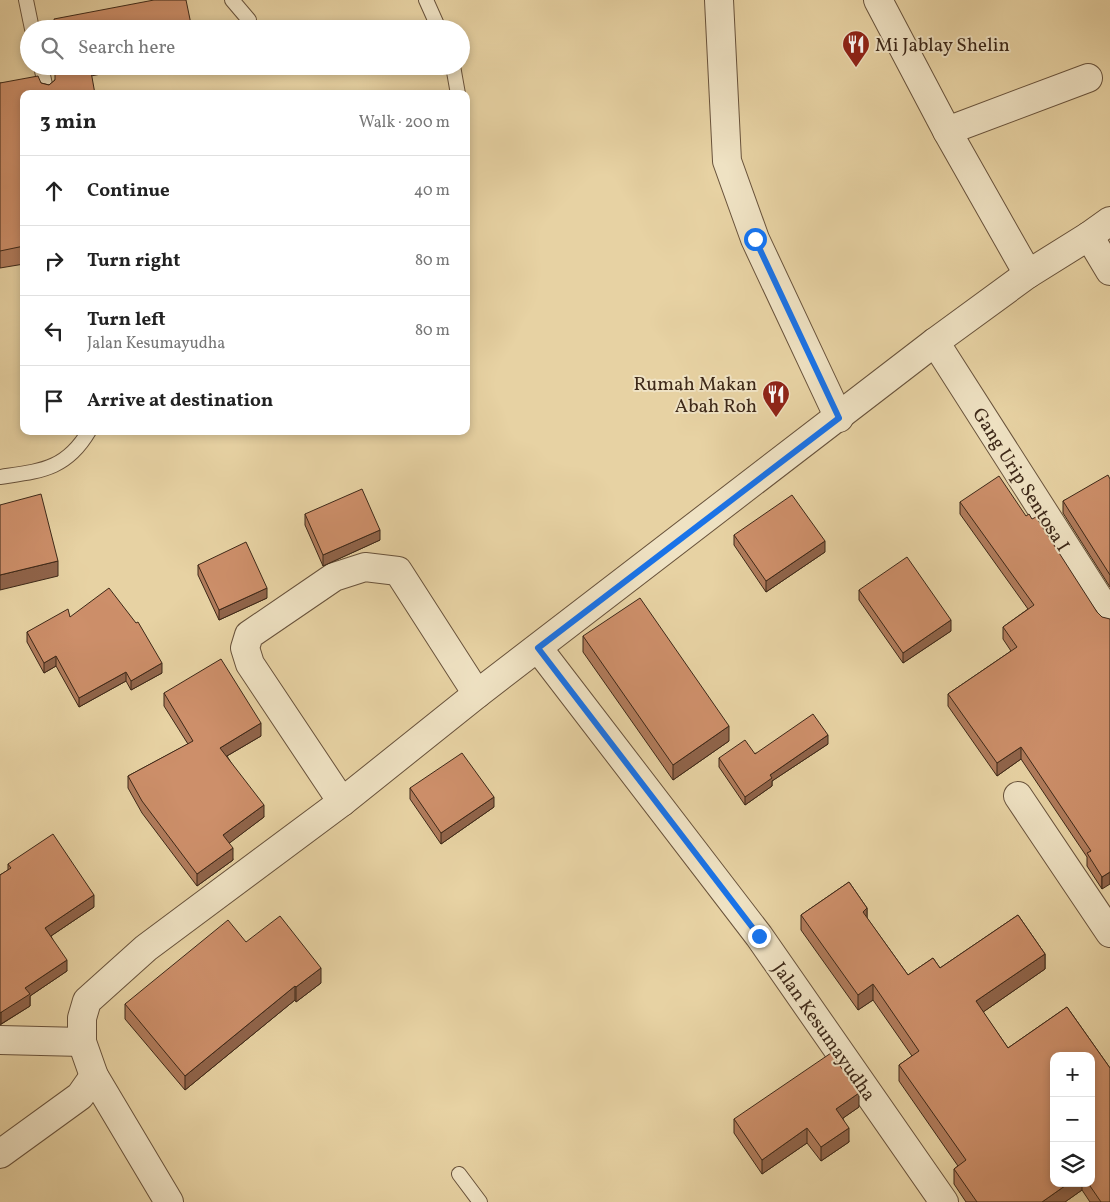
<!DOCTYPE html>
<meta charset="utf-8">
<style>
:root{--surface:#fff;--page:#f2f2f2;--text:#222;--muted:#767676;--line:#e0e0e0}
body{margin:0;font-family:Vollkorn,serif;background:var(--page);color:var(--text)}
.controls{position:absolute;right:15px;bottom:15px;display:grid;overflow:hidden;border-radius:10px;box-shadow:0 2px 8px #0003}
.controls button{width:45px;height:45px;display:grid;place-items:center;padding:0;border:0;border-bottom:1px solid var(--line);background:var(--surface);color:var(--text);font:25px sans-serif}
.stop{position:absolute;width:15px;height:15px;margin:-11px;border:4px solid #1a73e8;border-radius:50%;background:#fff}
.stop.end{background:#1a73e8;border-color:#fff;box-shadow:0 1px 5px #0008}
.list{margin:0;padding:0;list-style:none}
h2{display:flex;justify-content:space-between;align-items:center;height:65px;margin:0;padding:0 20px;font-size:21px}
h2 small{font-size:16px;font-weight:400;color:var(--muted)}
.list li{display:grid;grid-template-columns:32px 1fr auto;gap:15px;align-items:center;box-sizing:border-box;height:70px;padding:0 20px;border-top:1px solid var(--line)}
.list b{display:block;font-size:19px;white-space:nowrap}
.list p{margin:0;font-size:16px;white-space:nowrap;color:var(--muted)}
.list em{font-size:16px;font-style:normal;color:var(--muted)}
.icon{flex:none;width:28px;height:28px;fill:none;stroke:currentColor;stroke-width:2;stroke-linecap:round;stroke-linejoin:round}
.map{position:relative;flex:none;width:1110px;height:1202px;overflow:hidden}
.search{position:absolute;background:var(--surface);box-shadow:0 2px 8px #0003;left:20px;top:20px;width:450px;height:55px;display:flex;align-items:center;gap:12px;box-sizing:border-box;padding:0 18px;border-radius:28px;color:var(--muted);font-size:19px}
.panel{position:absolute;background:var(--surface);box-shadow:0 2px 8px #0003;left:20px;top:90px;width:450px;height:345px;border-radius:10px}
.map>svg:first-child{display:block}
</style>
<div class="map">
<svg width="1110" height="1202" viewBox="0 0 1110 1202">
<rect width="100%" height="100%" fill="#e7d2a3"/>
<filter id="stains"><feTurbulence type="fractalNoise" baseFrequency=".004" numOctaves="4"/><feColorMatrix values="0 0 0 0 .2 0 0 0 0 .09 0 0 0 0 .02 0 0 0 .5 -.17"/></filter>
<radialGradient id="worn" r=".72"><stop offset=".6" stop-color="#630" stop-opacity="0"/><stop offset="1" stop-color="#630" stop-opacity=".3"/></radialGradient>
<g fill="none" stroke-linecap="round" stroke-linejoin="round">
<g stroke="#68523b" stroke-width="16">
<g id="lane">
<path d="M 26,0 L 32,29"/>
<path d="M 232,0 L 249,20"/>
<path d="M 426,0 L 439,29"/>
<path d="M 41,66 L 47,94"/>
<path d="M 453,66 L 458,94"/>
<path d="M 0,477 C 40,471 66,470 89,431"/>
<path d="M 459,1174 L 480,1202"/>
</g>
</g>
<g stroke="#68523b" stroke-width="30">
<g id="street">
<path d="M 719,0 L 727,161 L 755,239 L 839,418"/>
<path d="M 878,0 L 947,131 L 1028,274"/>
<path d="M 947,131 L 1088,78"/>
<path d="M 1089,236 L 1110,221"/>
<path d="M 935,342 L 1110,616"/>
<path d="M 538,648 L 759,936 L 944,1202"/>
<path d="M 1018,796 L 1110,933"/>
<path d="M 342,802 L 250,664 L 245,648 L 249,635 L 334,577 L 365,567 L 398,571 L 477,694"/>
<path d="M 0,1040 L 82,1042"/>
<path d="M 0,1154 L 80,1096 L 94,1076"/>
<path d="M 169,1202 L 94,1076 L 82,1042 L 82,1018 L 87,1001 L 146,948 L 342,802 L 477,694 L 935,342 L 1028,274 L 1089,236 L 1110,271"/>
</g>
</g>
<use href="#lane" stroke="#efe2c3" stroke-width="14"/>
<use href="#street" stroke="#efe2c3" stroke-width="28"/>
</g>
<g fill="#b07b5b" stroke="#3d2818" fill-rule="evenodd">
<path d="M 59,66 L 141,66 L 91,76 L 24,94 L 24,264 L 0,268 L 0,83 L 41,83 L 49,85 L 55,80 L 60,71 Z"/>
<path d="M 1110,479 L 1110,587 L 1063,513 L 1063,501 Z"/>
<path d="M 960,502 L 1026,516 L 1097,612 L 1102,617 L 1102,889 L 1087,866 L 1087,857 L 1021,759 L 997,776 L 948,706 L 948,694 L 1011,651 L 1003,639 L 1003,627 L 1028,609 L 960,514 Z"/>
<path d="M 305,514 L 380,540 L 323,566 L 305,525 Z"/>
<path d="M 734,535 L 825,552 L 766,592 L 734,545 Z"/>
<path d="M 198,565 L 267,598 L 219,620 L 198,575 Z"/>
<path d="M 859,590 L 951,631 L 903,663 L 859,600 Z"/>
<path d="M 70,617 L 162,673 L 131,690 L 126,681 L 79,707 L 56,666 L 44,673 L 27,642 L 27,632 Z"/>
<path d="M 583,636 L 729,741 L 673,780 L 583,652 Z"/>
<path d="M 164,693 L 261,736 L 227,756 L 264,817 L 229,843 L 233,860 L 197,886 L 142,813 L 128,788 L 128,776 L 188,744 L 164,706 Z"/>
<path d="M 828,744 L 772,781 L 772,786 L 745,805 L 719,767 L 719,758 Z"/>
<path d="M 410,788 L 494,807 L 441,844 L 410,799 Z"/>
<path d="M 8,864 L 94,907 L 51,936 L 67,971 L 30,996 L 30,1006 L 0,1025 L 0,875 L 8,870 Z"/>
<path d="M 849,882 L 867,908 L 867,918 L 908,975 L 933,958 L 940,968 L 1018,915 L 1045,954 L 1045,969 L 983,1012 L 1008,1048 L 1067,1007 L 1110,1068 L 1110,1202 L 1090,1202 L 1082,1190 L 1065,1202 L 966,1202 L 954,1184 L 954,1169 L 958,1166 L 899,1081 L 899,1065 L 912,1056 L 873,1000 L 858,1010 L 801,930 L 801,915 ZM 1054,1056 L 1091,1056 L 1091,1183 L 1054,1183 Z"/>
<path d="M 246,942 L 321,983 L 296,1002 L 295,1000 L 185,1090 L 125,1019 L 125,1004 Z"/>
<path d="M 859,1107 L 843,1118 L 849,1142 L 821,1161 L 807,1143 L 762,1174 L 734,1133 L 734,1119 Z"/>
</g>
<g fill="#90644a" stroke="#3d2818">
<path d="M 380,530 L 380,540 L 323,566 L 323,555 Z"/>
<path d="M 825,541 L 825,552 L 766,592 L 766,581 Z"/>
<path d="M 58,561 L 58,576 L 0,590 L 0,575 Z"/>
<path d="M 267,588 L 267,598 L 219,620 L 219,610 Z"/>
<path d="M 951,620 L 951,631 L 903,663 L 903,653 Z"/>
<path d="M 56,656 L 56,666 L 44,673 L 44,663 Z"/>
<path d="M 162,663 L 162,673 L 131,690 L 131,681 Z"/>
<path d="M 126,672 L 126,681 L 79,707 L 79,698 Z"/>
<path d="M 261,723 L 261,736 L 220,760 L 220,748 Z"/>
<path d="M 729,726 L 729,741 L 673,780 L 673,765 Z"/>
<path d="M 828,735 L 828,744 L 772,781 L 772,786 L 745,805 L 745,797 L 770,775 Z"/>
<path d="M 1021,747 L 1021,759 L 997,776 L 997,763 Z"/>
<path d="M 494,797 L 494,807 L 441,844 L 441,833 Z"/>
<path d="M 264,805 L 264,817 L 223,848 L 223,835 Z"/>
<path d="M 233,848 L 233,860 L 197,886 L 197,874 Z"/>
<path d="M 1110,872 L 1110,884 L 1102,889 L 1102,877 Z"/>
<path d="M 94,895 L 94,907 L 45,940 L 45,928 Z"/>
<path d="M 867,908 L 867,924 L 863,912 Z"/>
<path d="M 1045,954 L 1045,969 L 976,1017 L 976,1001 Z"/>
<path d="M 67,960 L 67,971 L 30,996 L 30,1006 L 1,1024 L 1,1013 L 25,988 Z"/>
<path d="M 321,968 L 321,983 L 296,1002 L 296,987 Z"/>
<path d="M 873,984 L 873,1000 L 858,1010 L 858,995 Z"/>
<path d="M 295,986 L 295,1000 L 185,1090 L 185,1076 Z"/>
<path d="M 859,1093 L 859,1107 L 836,1123 L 836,1109 Z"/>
<path d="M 807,1128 L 807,1143 L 762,1174 L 762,1160 Z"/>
<path d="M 849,1128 L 849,1142 L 821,1161 L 821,1147 Z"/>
<path d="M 1069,1183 L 1082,1183 L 1082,1190 L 1065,1202 L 1042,1202 Z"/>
</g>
<g fill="#cd8f6a" stroke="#3d2818">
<path d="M 154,0 L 186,0 L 192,29 L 56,29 L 54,19 Z"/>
<path d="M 63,66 L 90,66 L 95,94 L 24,94 L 24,246 L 0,251 L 0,83 L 38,76 L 41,83 L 49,85 L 55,80 L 55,72 L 64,71 Z"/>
<path d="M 1108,475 L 1110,479 L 1110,575 L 1063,501 Z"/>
<path d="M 999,476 L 1026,516 L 1029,514 L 1032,519 L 1036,517 L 1097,612 L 1102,617 L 1110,619 L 1110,872 L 1102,877 L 1087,853 L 1091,851 L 1021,747 L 997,763 L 948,694 L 1017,647 L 1003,627 L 1034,605 L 960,502 Z"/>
<path d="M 362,489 L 380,530 L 323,555 L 305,514 Z"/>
<path d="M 41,494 L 58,561 L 0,575 L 0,505 Z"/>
<path d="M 792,495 L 825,541 L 766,581 L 734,535 Z"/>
<path d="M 246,542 L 267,588 L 219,610 L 198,565 Z"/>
<path d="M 907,557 L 951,620 L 903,653 L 859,590 Z"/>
<path d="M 109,588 L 136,623 L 138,622 L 162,663 L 131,681 L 126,672 L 79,698 L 56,656 L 44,663 L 27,632 L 68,609 L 70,617 Z"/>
<path d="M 640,598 L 729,726 L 673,765 L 583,636 Z"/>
<path d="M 221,659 L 261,723 L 220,748 L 264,805 L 223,835 L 233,848 L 197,874 L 142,801 L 128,776 L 193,741 L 164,693 Z"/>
<path d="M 813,714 L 828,735 L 770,775 L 772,778 L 745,797 L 719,758 L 745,740 L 755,754 Z"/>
<path d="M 462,753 L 494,797 L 441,833 L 410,788 Z"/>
<path d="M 53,834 L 94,895 L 45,928 L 67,960 L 25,988 L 30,994 L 0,1013 L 0,875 L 11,868 L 8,864 Z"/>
<path d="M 849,882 L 867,908 L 863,912 L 908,975 L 933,958 L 940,968 L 1018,915 L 1045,954 L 976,1001 L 1008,1048 L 1067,1007 L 1110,1068 L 1110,1202 L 1101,1202 L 1088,1183 L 1091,1183 L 1091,1056 L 1054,1056 L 1054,1183 L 1069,1183 L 1042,1202 L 977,1202 L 954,1169 L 966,1160 L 899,1065 L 919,1051 L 873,984 L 858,995 L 801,915 Z"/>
<path d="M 280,916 L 321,968 L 296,987 L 295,986 L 185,1076 L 125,1004 L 228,920 L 246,942 Z"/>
<path d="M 831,1053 L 859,1093 L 836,1109 L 849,1128 L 821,1147 L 807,1128 L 762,1160 L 734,1119 Z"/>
</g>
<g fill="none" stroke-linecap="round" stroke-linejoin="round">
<path stroke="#1a73e8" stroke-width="6" d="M 755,239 L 839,418 L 538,648 L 759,936"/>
</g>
<defs>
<g id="restaurant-pin" transform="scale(1.4375)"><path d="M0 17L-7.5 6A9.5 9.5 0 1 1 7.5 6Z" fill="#8f2418" stroke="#efe2c3"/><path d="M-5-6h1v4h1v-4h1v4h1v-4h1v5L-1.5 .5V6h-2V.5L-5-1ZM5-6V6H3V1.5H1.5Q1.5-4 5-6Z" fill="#fff"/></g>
</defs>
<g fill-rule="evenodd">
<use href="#restaurant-pin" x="856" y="44"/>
<use href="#restaurant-pin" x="776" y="394"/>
</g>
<g text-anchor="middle" stroke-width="4" stroke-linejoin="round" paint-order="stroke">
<g font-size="19" fill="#3d2818" stroke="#efe2c3" text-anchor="start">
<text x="875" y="51">Mi Jablay Shelin</text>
<text x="757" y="390" text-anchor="end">Rumah Makan<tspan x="757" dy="22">Abah Roh</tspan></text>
</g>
<g font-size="19" fill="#3d2818" stroke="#efe2c3">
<text transform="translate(1022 479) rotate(58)" y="7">Gang Urip Sentosa I</text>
<text transform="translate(825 1031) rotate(55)" y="7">Jalan Kesumayudha</text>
</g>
</g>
<rect width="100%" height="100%" filter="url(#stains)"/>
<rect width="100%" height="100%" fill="url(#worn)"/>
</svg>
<div class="controls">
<button>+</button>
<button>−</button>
<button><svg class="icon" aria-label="layers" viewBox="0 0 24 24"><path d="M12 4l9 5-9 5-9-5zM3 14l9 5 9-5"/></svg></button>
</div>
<div class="stop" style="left:755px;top:239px"></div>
<div class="stop end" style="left:759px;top:936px"></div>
<div class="search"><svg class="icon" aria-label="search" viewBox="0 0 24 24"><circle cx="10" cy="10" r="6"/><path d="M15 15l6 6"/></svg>Search here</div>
<section class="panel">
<h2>3 min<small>Walk · 200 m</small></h2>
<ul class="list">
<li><svg class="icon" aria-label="ahead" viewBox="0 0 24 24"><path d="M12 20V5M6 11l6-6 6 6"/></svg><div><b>Continue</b></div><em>40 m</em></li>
<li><svg class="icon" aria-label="right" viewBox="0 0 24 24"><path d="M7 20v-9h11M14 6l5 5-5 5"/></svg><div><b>Turn right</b></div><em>80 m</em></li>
<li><svg class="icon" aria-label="left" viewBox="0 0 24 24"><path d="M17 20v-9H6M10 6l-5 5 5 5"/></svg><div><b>Turn left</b><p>Jalan Kesumayudha</p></div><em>80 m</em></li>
<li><svg class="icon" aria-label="arrive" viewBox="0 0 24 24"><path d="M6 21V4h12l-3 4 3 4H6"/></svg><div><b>Arrive at destination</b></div></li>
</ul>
</section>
</div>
